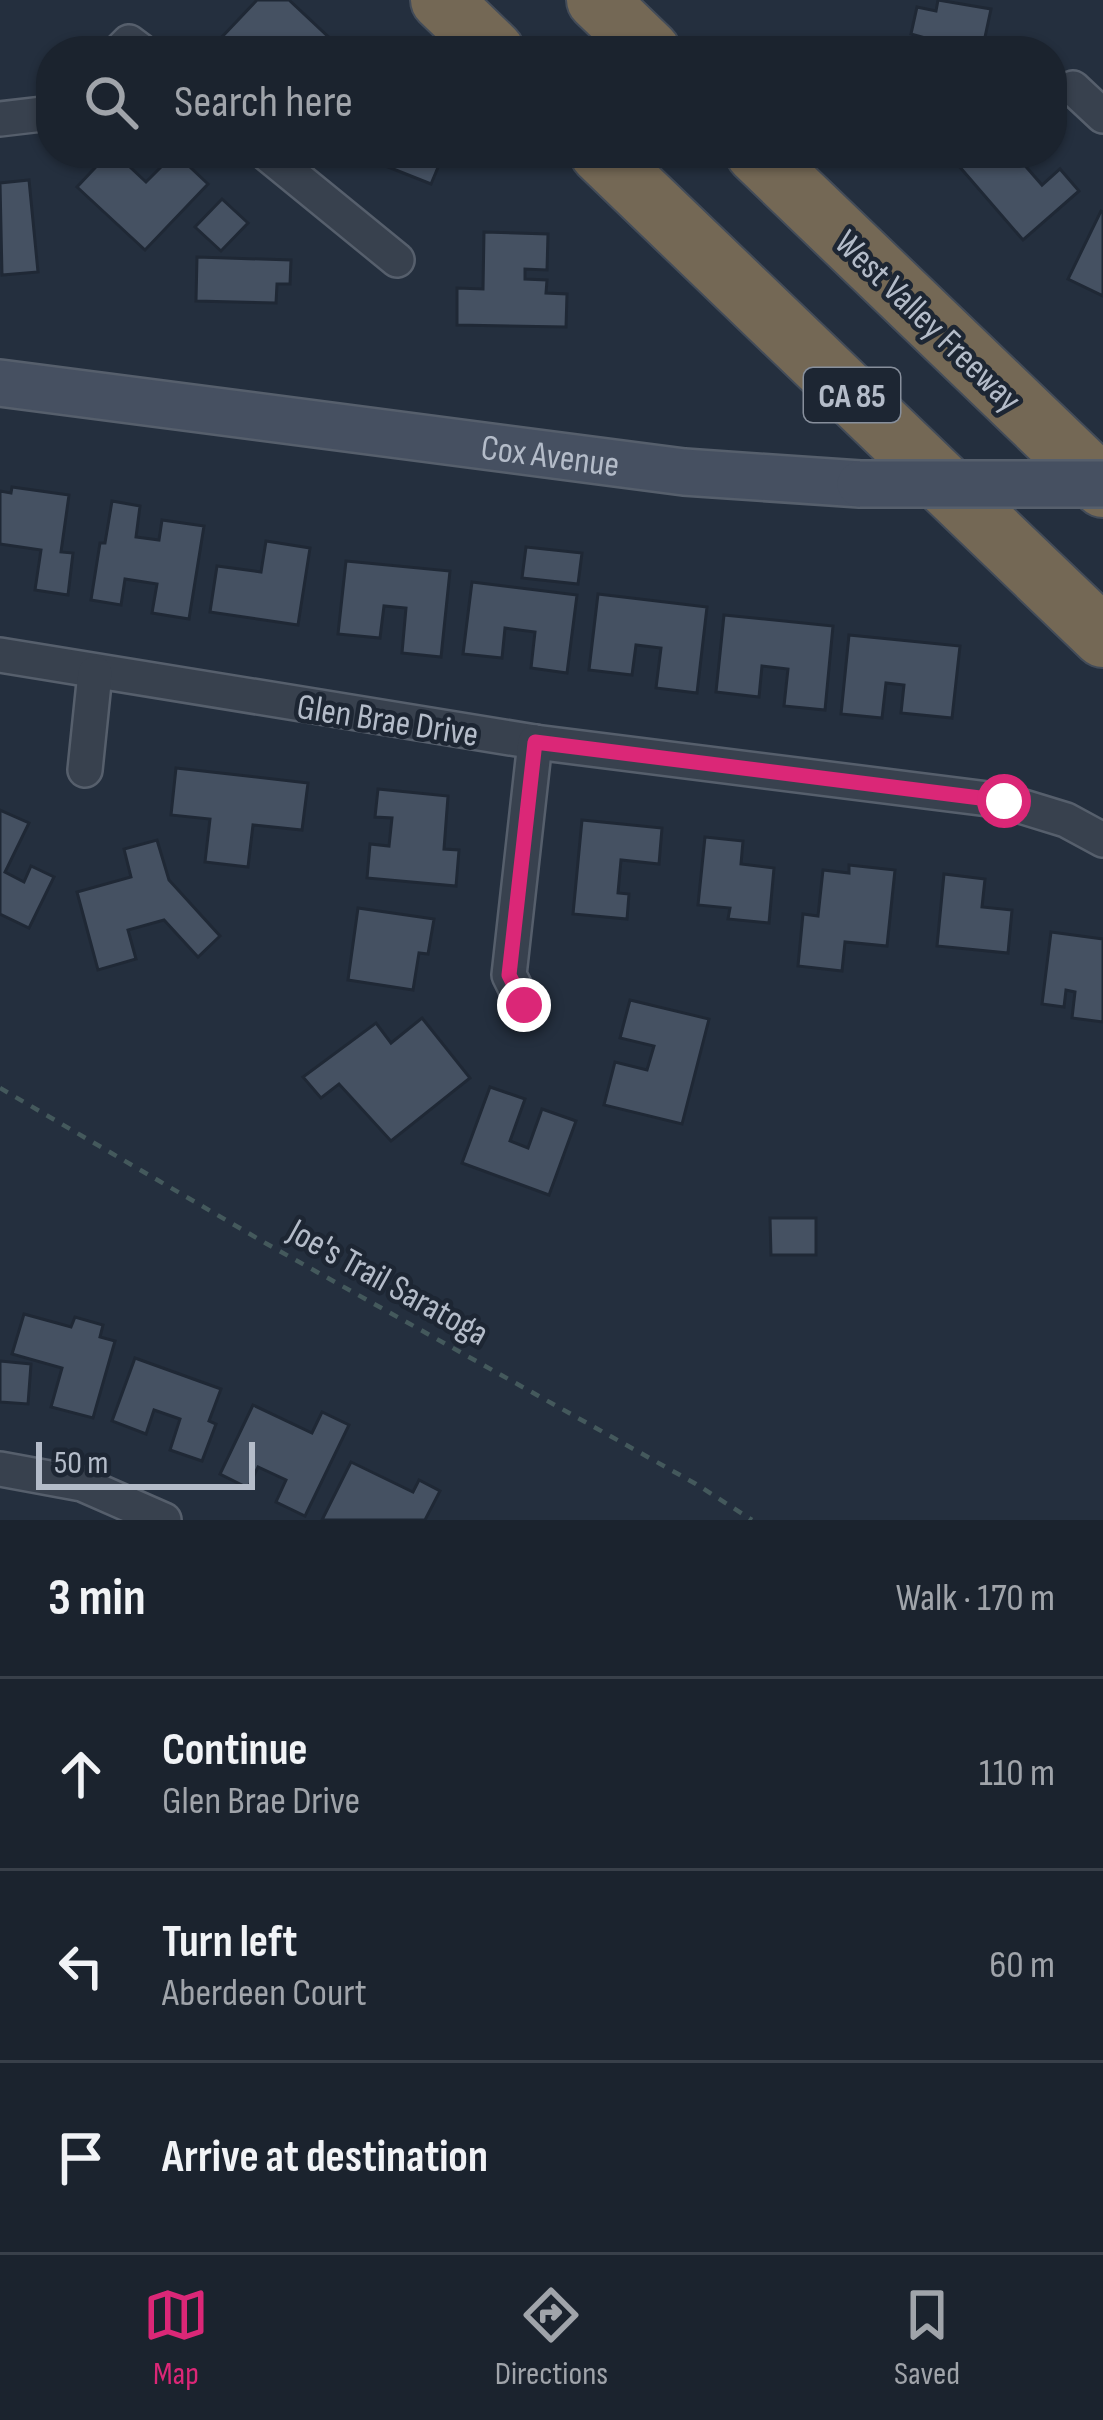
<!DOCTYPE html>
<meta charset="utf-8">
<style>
:root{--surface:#1b232e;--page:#282f3a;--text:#f1f3f6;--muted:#a0a4aa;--line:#39404a;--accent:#db2777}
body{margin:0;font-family:"Sofia Sans Condensed",sans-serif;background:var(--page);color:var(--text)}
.scale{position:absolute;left:36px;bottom:30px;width:219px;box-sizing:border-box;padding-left:12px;border:6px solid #b4bcc9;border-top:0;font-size:33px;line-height:42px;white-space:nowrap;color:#b4bcc9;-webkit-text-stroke:9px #1d2633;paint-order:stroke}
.stop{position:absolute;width:36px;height:36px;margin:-27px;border:9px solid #db2777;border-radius:50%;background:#fff}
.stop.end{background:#db2777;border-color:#fff;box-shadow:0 3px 12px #0008}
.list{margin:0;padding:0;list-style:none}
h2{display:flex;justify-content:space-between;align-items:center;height:156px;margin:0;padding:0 48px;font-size:51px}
h2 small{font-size:39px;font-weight:400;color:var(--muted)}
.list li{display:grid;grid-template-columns:78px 1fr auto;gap:36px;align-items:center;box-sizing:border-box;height:192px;padding:0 48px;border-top:3px solid var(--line)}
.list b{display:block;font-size:45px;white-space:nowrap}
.list p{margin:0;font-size:39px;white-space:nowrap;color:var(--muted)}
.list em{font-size:39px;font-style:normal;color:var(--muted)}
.icon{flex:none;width:66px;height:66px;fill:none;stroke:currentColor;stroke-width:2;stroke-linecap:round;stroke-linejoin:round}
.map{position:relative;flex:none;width:1103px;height:1520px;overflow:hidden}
.search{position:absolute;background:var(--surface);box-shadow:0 3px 9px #0004;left:36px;right:36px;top:36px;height:132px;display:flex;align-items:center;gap:30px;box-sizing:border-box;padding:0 42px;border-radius:48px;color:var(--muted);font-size:45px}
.sheet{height:732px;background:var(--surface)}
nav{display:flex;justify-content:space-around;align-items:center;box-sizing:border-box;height:168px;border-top:3px solid var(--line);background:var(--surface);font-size:33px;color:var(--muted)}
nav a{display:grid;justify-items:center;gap:6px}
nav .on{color:var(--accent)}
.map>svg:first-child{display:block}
</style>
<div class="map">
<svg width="1103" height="1520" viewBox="0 0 1103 1520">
<rect width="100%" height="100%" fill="#242f3e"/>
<g fill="#455162" stroke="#1f2835" stroke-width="3">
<path d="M 257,0 L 289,0 L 337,45 L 332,51 L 279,51 L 272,44 L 266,51 L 234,51 L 221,38 Z"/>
<path d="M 938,0 L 991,9 L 982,51 L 927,47 L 929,39 L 911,34 L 917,7 L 936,11 Z"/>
<path d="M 109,153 L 115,153 L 146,182 L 175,153 L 208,184 L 145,250 L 77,187 Z"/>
<path d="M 353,153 L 444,153 L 431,184 Z"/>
<path d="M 957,153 L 1014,153 L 1042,185 L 1060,169 L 1079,191 L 1023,240 L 952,158 Z"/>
<path d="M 29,180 L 38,272 L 2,275 L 0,183 Z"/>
<path d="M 222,199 L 248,223 L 221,251 L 195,227 Z"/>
<path d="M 1101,211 L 1103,212 L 1103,296 L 1068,279 Z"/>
<path d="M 484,232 L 548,234 L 547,270 L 525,269 L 525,279 L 547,280 L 546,293 L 567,294 L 566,327 L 457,325 L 457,288 L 483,289 Z"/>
<path d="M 197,257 L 291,260 L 290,284 L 277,284 L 276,303 L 196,301 Z"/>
<path d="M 12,487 L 69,495 L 61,552 L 73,553 L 68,595 L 35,590 L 41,550 L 0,544 L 0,491 L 11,493 Z"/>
<path d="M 112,501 L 140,506 L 136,537 L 159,540 L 162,520 L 204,526 L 189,619 L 152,613 L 157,584 L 125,579 L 121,605 L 91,600 L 100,543 L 105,543 Z"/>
<path d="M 266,541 L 310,548 L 298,625 L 210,612 L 217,566 L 261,572 Z"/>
<path d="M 526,547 L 582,553 L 578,584 L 522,578 Z"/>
<path d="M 346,561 L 450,571 L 441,657 L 402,653 L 406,608 L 384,606 L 380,638 L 338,634 Z"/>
<path d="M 472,582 L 577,595 L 567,673 L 531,668 L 535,632 L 505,628 L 502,658 L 463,654 Z"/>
<path d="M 598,594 L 707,607 L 697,693 L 656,688 L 661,648 L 636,645 L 632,675 L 589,670 Z"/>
<path d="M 724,615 L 833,626 L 825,710 L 784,706 L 788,669 L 762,666 L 759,697 L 716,692 Z"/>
<path d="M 849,635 L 960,646 L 952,718 L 901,713 L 904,685 L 886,683 L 882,718 L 841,714 Z"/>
<path d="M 176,768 L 308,783 L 302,830 L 253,825 L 248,867 L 205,862 L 210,819 L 171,815 Z"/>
<path d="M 378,789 L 448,796 L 444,849 L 459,850 L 456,886 L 367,878 L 370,844 L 389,846 L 392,818 L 375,817 Z"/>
<path d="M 0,810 L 29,823 L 5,872 L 24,882 L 31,866 L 54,877 L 29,928 L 0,914 Z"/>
<path d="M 582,820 L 662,828 L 659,864 L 621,860 L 618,893 L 629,894 L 627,919 L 573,914 Z"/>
<path d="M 705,837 L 743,841 L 741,864 L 774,868 L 769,923 L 728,919 L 730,908 L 698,905 Z"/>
<path d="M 157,840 L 169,880 L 220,936 L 198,957 L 164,920 L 128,930 L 136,959 L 98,970 L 77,892 L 131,877 L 124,849 Z"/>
<path d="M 849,865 L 895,870 L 887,946 L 845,942 L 842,971 L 798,966 L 803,914 L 818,916 L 823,870 L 849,873 Z"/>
<path d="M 944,874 L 985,879 L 982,907 L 1012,910 L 1008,953 L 937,946 Z"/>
<path d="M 358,908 L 434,919 L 428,954 L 419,953 L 413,990 L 348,980 Z"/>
<path d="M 1051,932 L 1103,939 L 1103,1022 L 1072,1018 L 1075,992 L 1066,990 L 1064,1007 L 1042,1004 Z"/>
<path d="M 630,1000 L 709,1019 L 682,1124 L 604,1105 L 615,1062 L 647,1070 L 654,1046 L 620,1038 Z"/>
<path d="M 422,1018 L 470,1078 L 391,1141 L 339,1084 L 321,1098 L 303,1077 L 376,1023 L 391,1043 Z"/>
<path d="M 490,1087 L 525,1099 L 510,1141 L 528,1148 L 542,1109 L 576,1121 L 549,1195 L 462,1163 Z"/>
<path d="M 770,1218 L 816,1218 L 816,1255 L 771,1255 Z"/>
<path d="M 24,1314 L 71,1327 L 75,1317 L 103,1325 L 100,1337 L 115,1341 L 93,1418 L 51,1407 L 62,1368 L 12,1354 Z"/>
<path d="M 135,1358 L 221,1389 L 209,1421 L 216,1424 L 202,1461 L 170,1450 L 180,1419 L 154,1410 L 146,1434 L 112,1421 Z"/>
<path d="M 0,1361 L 31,1364 L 28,1404 L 0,1402 Z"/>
<path d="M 253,1405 L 312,1433 L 322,1412 L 349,1425 L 305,1516 L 276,1502 L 286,1480 L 258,1467 L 248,1488 L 220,1474 Z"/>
<path d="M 351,1462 L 413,1492 L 419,1480 L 440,1491 L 425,1520 L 322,1520 Z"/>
</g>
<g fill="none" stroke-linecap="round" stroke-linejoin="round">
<g stroke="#565f6c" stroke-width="38">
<g id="street">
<path d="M 120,51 L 129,42 L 141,51"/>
<path d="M 1073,88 L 1103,116"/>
<path d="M 0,119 L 51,113"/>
<path d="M 266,153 L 397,260"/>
<path d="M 0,655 L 535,742 L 1004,801 L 1066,820 L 1103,840"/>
<path d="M 85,770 L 95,673"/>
<path d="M 524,1005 L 509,975 L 535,742"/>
<path d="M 0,1469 L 82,1484 L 164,1520"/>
</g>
</g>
<g stroke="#565f6c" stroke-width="50">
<g id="secondary">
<path id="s1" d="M 0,383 L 684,472 L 860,484"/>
</g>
</g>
<g stroke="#434c59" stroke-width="64">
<g id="highway">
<path d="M 441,0 L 494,51"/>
<path d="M 597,0 L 650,51"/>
<path d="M 600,153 L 1103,637"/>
<path d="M 756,153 L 1103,487"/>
</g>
</g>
<path stroke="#44595c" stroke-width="4.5" stroke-dasharray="9 9" stroke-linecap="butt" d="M 0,1088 L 267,1244 L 696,1484 L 752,1520"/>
<use href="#street" stroke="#38414e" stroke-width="33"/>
<use href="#secondary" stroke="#465061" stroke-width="45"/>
<use href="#highway" stroke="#746855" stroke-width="60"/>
<g stroke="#565f6c" stroke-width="50" stroke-linecap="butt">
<path id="secondary-bridge" d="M 860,484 L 1103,484"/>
</g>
<use href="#secondary-bridge" stroke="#465061" stroke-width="45"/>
</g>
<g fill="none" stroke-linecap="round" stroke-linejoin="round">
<path stroke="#db2777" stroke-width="15" d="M 524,1005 L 509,975 L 535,742 L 1004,801"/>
</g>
<g text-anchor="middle" stroke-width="9" stroke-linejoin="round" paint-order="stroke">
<rect fill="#1d2633" stroke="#878f9c" stroke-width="3" x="804" y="368" width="96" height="54" rx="9"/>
<g font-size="33" font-weight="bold" fill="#b4bcc9">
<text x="852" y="407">CA 85</text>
</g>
<g font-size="36" fill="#b4bcc9" stroke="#1d2633">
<text transform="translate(929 320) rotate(44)" y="13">West Valley Freeway</text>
<text dy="13" stroke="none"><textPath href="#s1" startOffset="555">Cox Avenue</textPath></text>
<text transform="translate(388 719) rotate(9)" y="13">Glen Brae Drive</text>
<text transform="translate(389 1281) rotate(29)" y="13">Joe's Trail Saratoga</text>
</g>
</g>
</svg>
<div class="scale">50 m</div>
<div class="stop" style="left:1004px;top:801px"></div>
<div class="stop end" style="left:524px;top:1005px"></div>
<div class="search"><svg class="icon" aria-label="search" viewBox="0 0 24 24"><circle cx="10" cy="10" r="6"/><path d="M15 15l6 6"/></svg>Search here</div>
</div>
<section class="sheet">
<h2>3 min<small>Walk · 170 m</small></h2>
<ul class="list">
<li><svg class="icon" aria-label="ahead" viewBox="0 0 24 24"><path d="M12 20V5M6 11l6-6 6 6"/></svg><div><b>Continue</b><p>Glen Brae Drive</p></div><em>110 m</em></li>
<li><svg class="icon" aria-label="left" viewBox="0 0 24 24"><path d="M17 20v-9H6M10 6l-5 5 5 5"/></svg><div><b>Turn left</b><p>Aberdeen Court</p></div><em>60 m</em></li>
<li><svg class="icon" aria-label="arrive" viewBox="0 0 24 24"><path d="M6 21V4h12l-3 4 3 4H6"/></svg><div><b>Arrive at destination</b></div></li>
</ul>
</section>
<nav>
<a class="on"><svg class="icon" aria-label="map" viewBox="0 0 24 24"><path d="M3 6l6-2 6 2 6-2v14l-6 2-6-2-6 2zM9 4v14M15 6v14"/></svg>Map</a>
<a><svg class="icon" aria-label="directions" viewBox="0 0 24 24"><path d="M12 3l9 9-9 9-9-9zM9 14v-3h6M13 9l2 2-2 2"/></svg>Directions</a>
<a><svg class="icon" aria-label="saved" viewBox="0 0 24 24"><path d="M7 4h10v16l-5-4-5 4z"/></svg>Saved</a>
</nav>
